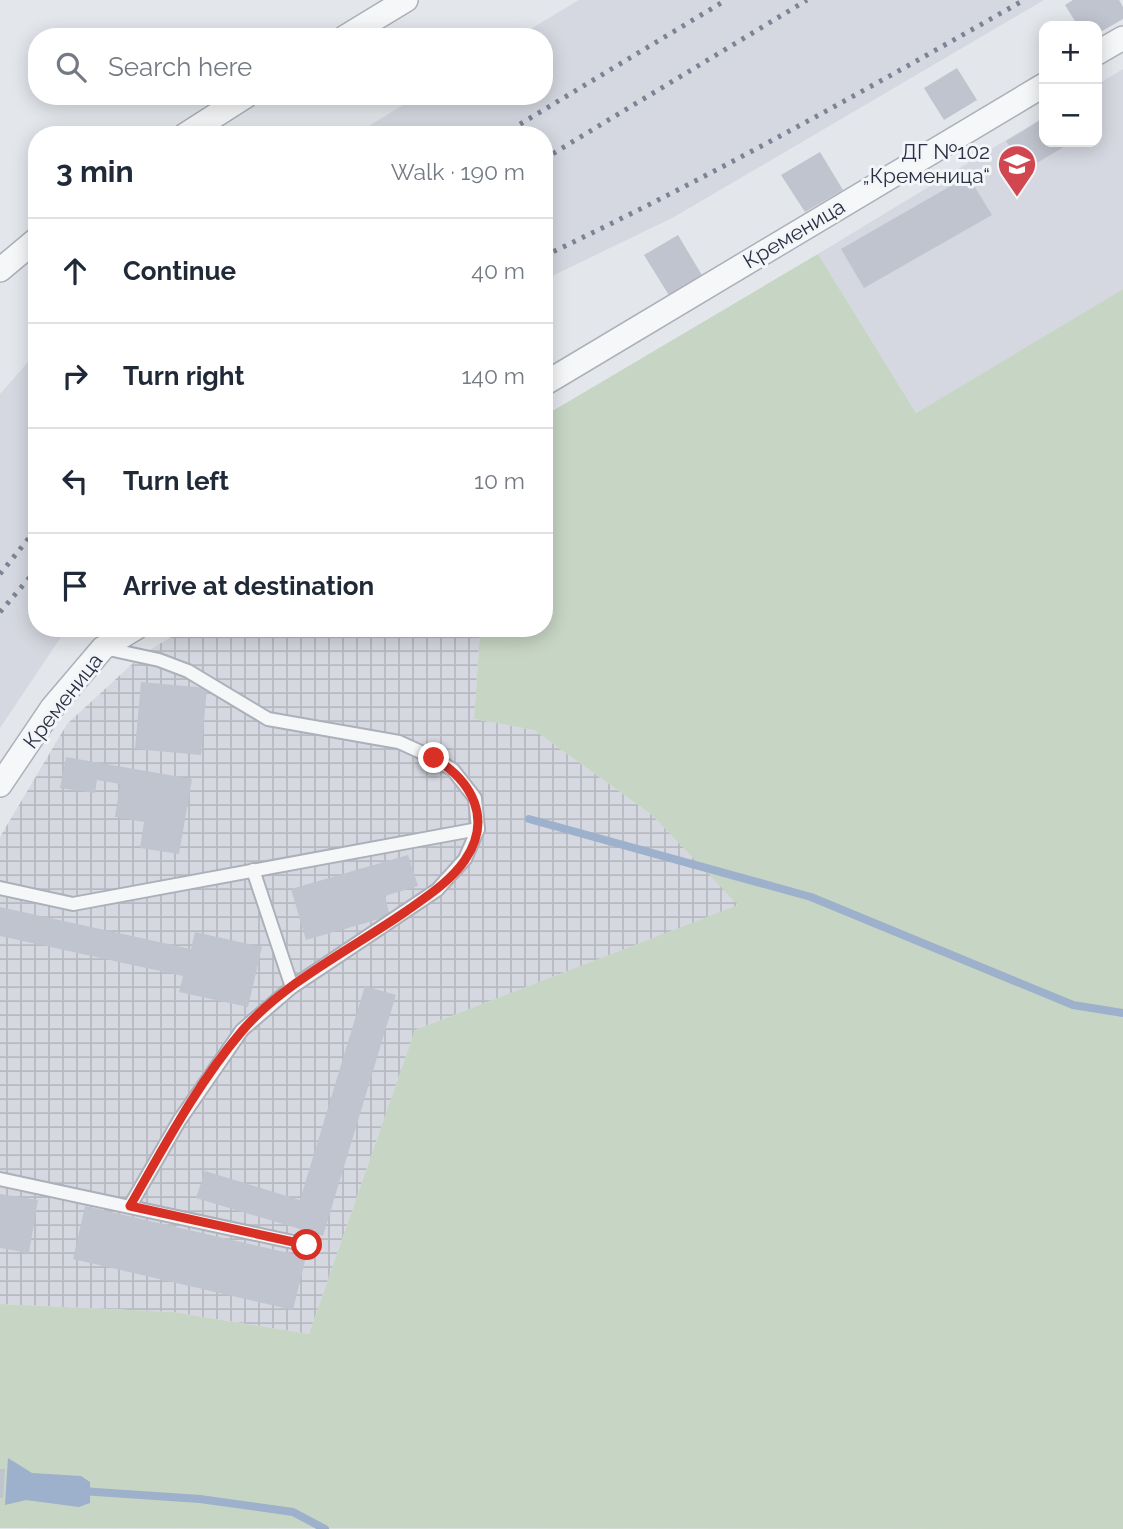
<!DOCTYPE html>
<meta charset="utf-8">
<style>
:root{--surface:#fff;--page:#f6f6f7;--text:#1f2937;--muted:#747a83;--line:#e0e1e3}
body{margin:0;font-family:Raleway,sans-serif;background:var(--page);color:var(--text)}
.controls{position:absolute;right:21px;top:21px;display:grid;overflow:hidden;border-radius:14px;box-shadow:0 4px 18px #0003}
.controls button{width:63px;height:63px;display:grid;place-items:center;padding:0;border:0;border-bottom:2px solid var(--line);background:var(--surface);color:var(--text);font:35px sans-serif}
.stop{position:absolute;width:21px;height:21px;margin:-16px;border:5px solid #d93025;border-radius:50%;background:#fff}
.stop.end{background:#d93025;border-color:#fff;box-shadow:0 2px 7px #0008}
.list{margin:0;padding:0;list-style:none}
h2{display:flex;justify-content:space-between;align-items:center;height:91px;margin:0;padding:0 28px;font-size:30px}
h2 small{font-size:23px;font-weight:400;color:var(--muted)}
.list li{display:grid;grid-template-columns:46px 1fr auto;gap:21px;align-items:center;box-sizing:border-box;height:105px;padding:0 28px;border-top:2px solid var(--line)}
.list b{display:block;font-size:26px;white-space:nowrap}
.list em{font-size:23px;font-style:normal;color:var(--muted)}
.icon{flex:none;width:38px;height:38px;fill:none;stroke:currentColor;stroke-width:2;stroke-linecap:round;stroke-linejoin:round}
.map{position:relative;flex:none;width:1123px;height:1529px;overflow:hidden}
.search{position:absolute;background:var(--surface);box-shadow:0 4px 18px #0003;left:28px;top:28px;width:525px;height:77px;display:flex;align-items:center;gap:18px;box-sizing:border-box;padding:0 24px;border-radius:28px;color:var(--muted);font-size:26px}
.panel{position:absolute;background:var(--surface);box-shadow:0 4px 18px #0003;left:28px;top:126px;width:525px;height:511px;border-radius:28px}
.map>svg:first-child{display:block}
</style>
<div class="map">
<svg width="1123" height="1529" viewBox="0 0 1123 1529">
<defs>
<pattern id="industrial-grid" width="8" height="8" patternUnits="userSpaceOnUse" patternTransform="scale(1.75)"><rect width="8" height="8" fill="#d5d8e0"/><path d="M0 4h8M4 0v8" fill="none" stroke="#b7bac1"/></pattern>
</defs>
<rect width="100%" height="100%" fill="#e3e6eb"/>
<g fill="#d5d8e0">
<path d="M 579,0 L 1044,0 L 674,217 L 544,280 L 544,135 L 354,135 L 418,96 L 544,96 L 544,37 L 517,37 Z"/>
<path d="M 1123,69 L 1123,289 L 916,413 L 818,254 L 1044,117 L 1044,142 L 1097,142 L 1097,85 Z"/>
<path d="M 37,352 L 37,628 L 67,628 L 0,728 L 0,394 Z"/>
</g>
<path fill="url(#industrial-grid)" d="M 186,628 L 405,628 L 480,633 L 474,719 L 534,730 L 652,815 L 739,905 L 415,1030 L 309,1334 L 173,1312 L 0,1304 L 0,837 L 67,724 L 143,654 Z"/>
<path fill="#c7d5c4" d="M 818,254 L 916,413 L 1123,289 L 1123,1529 L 0,1528 L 0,1304 L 173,1312 L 309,1334 L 415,1030 L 738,905 L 652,815 L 534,730 L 474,719 L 480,633 L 405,628 L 544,628 L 544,416 Z"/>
<path fill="#9db0cc" d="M 8,1458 L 32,1473 L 81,1476 L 90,1482 L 90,1503 L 79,1507 L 26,1500 L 5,1505 Z"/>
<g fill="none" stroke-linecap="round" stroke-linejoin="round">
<g stroke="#9db0cc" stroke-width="8">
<path d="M 529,819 L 811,897 L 1073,1005 L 1123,1013"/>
<path d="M 81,1491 L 200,1499 L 293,1512 L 325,1529"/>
</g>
</g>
<g fill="#c0c4ce">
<path d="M 1073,0 L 1119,0 L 1123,7 L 1123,19 L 1097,34 L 1097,26 L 1078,26 L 1065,5 Z"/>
<path d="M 957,68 L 977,100 L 944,120 L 924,88 Z"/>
<path d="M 1044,118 L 1044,142 L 1072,142 L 1025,170 L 1006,141 Z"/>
<path d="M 820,152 L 843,190 L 805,212 L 781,175 Z"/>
<path d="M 968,176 L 992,215 L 864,288 L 841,249 Z"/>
<path d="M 678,235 L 703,277 L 670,297 L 644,255 Z"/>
<path d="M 141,682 L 207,688 L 201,755 L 135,749 Z"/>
<path d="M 66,757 L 192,779 L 179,854 L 140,848 L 144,822 L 115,817 L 120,784 L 97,780 L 95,793 L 60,788 Z"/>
<path d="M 408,855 L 418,886 L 385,896 L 390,916 L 306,940 L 291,889 Z"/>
<path d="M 0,907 L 191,949 L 195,932 L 262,947 L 248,1007 L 179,992 L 183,976 L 0,936 Z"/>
<path d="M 365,986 L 396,995 L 323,1236 L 196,1198 L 205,1171 L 300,1200 Z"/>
<path d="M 0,1194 L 38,1200 L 29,1253 L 0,1248 Z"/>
<path d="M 85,1206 L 306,1257 L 293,1310 L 73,1259 Z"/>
<path d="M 0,1469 L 5,1469 L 3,1498 L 0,1498 Z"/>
</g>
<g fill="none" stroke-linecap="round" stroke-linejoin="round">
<g stroke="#acb0b9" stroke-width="16">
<g id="lane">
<path d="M 104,648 L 159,660 L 188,671 L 268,719 L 399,742 L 434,758 L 453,770 L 475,798 L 478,829 L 465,859 L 437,890 L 292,987 L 242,1030 L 179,1121 L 130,1206"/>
<path d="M 253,870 L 292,987"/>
<path d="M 0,888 L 73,904 L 478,829"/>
<path d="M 0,1179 L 307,1245"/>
</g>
</g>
<g stroke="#acb0b9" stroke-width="26">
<g id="street">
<path d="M 345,37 L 406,0"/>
<path d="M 1097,53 L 1123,38"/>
<path d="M 185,135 L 246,96"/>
<path d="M 0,270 L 37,239"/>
<path d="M 544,384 L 1044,85"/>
<path d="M 0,785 L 52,708 L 103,648 L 136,628"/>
</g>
</g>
<use href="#lane" stroke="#f6f7f9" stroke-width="12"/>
<use href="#street" stroke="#f6f7f9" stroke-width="23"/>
<g stroke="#7c8395" stroke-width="5" stroke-dasharray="3.5 7" stroke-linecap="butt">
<path d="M 502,135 L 726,0"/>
<path d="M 544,159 L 807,0"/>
<path d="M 544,256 C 709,178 866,90 1024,0"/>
<path d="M 0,574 L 37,528"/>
<path d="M 0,612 L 37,569"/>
</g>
</g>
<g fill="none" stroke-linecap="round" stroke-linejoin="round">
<path stroke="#d93025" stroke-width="9" d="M 307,1245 L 130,1206 C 164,1147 197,1084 242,1031 C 283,983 353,948 405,912 C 426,897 450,882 465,860 C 493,819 472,781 434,758"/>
</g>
<defs>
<g id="school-pin" transform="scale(2.0125)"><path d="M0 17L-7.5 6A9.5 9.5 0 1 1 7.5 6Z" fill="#d24650" stroke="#f3f5f8"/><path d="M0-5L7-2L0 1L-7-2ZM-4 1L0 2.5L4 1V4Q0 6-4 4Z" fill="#fff"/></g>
</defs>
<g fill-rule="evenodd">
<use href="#school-pin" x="1017" y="164"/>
</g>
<g text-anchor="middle" stroke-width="6" stroke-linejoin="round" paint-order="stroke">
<g font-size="21" fill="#2a3144" stroke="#f3f5f8" text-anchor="end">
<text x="990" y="159">ДГ №102<tspan x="990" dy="24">„Кременица“</tspan></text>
</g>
<g font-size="21" fill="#2a3144" stroke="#f3f5f8">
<text transform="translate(794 234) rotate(-31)" y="7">Кременица</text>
<text transform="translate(63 701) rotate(-52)" y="7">Кременица</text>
</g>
</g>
</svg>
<div class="controls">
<button>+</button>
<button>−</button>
</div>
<div class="stop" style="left:307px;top:1245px"></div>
<div class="stop end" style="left:434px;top:758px"></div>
<div class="search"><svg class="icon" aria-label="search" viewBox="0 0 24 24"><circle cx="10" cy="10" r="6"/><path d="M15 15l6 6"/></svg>Search here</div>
<section class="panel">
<h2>3 min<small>Walk · 190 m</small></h2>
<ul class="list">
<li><svg class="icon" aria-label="ahead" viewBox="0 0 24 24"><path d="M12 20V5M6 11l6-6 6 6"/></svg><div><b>Continue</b></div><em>40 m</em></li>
<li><svg class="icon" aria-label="right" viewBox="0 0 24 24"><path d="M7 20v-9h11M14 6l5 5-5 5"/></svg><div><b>Turn right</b></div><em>140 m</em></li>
<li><svg class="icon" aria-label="left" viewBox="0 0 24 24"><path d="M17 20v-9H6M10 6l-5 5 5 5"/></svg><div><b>Turn left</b></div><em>10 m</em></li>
<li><svg class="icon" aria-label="arrive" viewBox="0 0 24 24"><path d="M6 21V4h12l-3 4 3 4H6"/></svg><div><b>Arrive at destination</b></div></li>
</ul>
</section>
</div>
